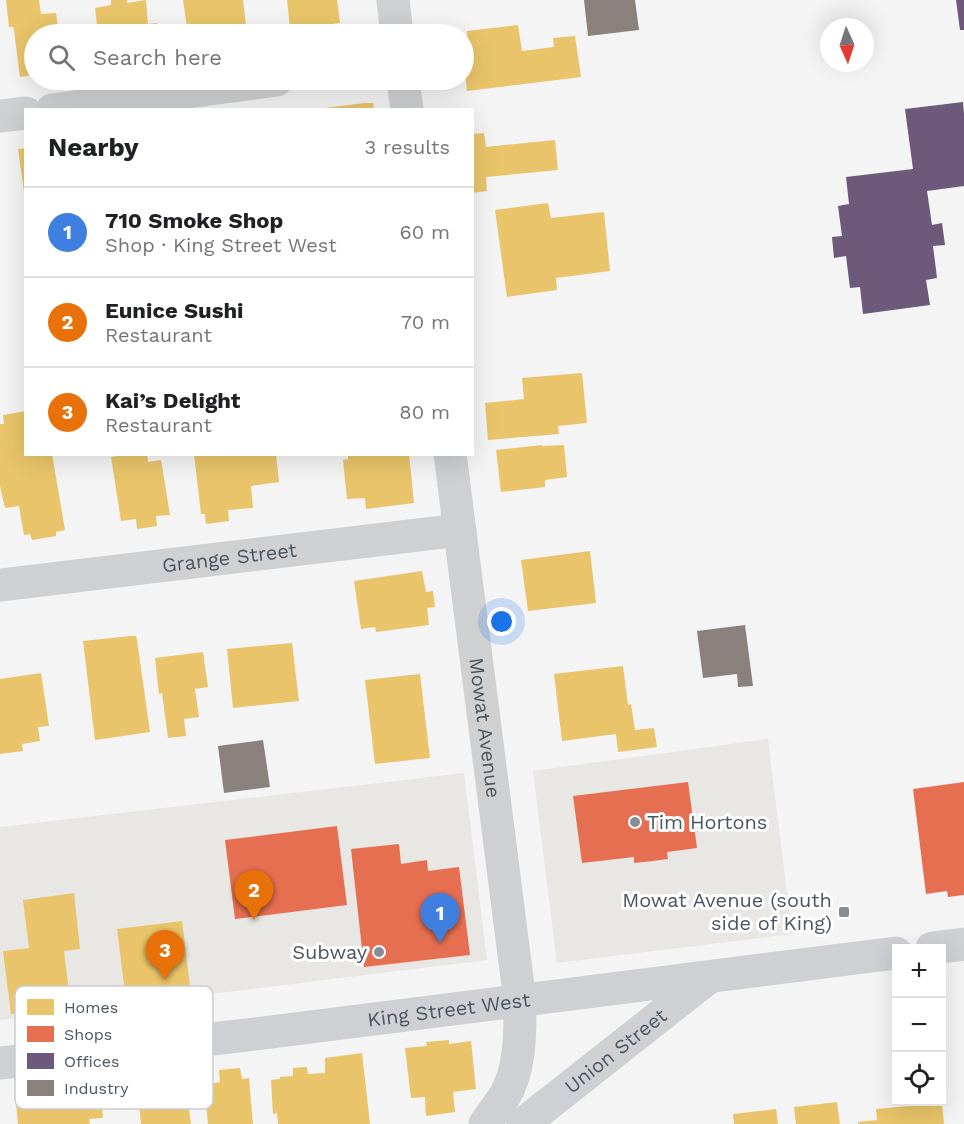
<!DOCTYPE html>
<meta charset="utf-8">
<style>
:root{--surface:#fff;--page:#f6f6f6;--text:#202124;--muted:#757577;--line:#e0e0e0;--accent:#868d94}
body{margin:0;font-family:"Work Sans",sans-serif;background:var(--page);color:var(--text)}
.controls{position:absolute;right:18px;bottom:18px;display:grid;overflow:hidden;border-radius:0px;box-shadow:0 6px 24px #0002}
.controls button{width:54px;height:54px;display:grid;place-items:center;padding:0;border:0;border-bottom:2px solid var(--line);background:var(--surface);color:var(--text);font:30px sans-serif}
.compass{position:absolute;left:820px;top:18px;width:54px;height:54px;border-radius:50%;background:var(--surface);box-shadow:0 6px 24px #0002;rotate:177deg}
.you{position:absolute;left:502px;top:622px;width:21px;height:21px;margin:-15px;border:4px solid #fff;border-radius:50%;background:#1a73e8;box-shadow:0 0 0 9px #1a73e833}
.badge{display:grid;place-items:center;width:39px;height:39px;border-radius:50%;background:var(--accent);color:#fff;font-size:20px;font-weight:700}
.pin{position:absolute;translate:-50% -50px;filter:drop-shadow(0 2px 3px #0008)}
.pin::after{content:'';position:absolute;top:32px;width:21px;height:18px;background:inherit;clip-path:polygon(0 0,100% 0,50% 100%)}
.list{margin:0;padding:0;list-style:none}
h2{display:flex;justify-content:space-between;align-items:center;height:78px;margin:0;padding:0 24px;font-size:26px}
h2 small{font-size:20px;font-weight:400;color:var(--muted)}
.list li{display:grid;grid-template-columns:39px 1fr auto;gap:18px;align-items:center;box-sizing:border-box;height:90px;padding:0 24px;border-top:2px solid var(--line)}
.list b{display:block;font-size:22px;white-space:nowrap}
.list p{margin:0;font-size:20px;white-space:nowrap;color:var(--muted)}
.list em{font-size:20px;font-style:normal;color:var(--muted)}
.icon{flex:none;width:33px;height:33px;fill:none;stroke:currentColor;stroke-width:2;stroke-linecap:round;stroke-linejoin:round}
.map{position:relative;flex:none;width:964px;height:1124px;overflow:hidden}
.search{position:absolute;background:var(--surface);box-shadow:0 6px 24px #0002;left:24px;top:24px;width:450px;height:66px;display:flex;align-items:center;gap:15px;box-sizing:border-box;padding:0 21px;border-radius:33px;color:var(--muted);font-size:22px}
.panel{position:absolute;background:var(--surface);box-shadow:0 6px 24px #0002;left:24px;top:108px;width:450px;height:348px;border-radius:0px}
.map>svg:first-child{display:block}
</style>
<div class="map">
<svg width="964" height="1124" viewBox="0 0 964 1124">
<rect width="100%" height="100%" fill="#f4f4f4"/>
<g fill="#e8e7e3">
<path d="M 768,739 L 792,934 L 557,963 L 533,771 Z"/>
<path d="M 464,773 L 487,960 L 0,1020 L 0,827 Z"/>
</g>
<g fill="#e9c46a">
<path d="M 6,0 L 39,0 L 41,14 L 56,13 L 59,34 L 34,34 L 34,75 L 20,77 L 14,30 L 13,27 L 9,27 Z"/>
<path d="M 111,0 L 127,0 L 127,3 L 146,0 L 148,24 L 157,23 L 159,34 L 98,34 L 95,8 L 111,5 Z"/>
<path d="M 183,0 L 243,0 L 247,34 L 188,34 Z"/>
<path d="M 287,0 L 337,0 L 340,23 L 290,29 Z"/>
<path d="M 518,25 L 522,51 L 554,47 L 553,38 L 575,36 L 581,77 L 467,91 L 464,64 L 464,43 L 468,43 L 467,31 Z"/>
<path d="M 365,103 L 373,103 L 374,110 L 325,110 L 325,108 Z"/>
<path d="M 484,133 L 486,147 L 555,140 L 558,170 L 486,177 L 487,191 L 472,193 L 472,134 Z"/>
<path d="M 26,148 L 26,192 L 24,192 L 18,149 Z"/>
<path d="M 548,203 L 551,218 L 604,212 L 610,271 L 556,278 L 557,290 L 507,297 L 495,210 Z"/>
<path d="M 582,373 L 587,423 L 558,426 L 559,434 L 488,440 L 485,403 L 524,399 L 522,378 Z"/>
<path d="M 26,411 L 26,454 L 52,454 L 65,530 L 56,532 L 56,536 L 32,540 L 30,534 L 24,535 L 19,506 L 5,508 L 0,486 L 0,424 L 4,424 L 3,415 Z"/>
<path d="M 542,445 L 542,446 L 564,445 L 567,477 L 545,480 L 545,487 L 501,492 L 496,450 Z"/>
<path d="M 117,454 L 147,454 L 148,462 L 161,460 L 170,515 L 156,516 L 157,526 L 137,529 L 136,519 L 121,521 L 111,457 L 117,456 Z"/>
<path d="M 194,454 L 276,454 L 279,482 L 251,486 L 253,508 L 228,510 L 229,521 L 206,524 L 205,514 L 201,514 Z"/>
<path d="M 348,454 L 409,454 L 414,503 L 366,509 L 365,498 L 347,499 L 343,460 L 348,459 Z"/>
<path d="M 590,551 L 596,603 L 528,611 L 521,560 Z"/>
<path d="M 422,571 L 426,592 L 433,591 L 435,607 L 427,608 L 429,625 L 376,632 L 375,627 L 361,629 L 354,581 Z"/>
<path d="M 131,636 L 136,636 L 137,640 L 150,732 L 95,740 L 83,641 Z"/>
<path d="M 292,643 L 299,701 L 233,708 L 227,649 Z"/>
<path d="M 203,652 L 208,687 L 195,689 L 199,717 L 184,719 L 186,736 L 168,738 L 162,693 L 159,694 L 155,658 Z"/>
<path d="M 623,666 L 628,705 L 631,704 L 635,730 L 654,728 L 657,747 L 618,752 L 616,734 L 562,741 L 554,674 Z"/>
<path d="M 41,673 L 49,726 L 38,727 L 40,741 L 22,744 L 23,751 L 0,754 L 0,679 Z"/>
<path d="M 420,674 L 430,758 L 375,764 L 365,680 Z"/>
<path d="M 74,893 L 80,949 L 64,951 L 71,1007 L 11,1014 L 3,951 L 29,948 L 23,900 Z"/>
<path d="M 182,921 L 192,1002 L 127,1009 L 117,929 Z"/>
<path d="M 449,1040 L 449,1044 L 471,1041 L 476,1089 L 453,1092 L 455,1112 L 426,1116 L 425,1097 L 411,1098 L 405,1048 L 427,1046 L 426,1042 Z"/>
<path d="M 362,1053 L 370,1124 L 278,1124 L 277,1113 L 273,1114 L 271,1080 L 280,1079 L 280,1077 L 293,1076 L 293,1068 L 307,1067 L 308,1074 L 325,1073 L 325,1058 Z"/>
<path d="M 240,1068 L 242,1079 L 249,1078 L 253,1124 L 208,1124 L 204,1085 L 220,1082 L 219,1070 Z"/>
<path d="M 163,1080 L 164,1090 L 186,1087 L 191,1124 L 141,1124 L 138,1095 L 143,1094 L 142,1083 Z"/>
<path d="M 88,1084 L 90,1100 L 101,1098 L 103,1118 L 89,1119 L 90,1124 L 18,1124 L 15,1093 Z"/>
<path d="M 837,1102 L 840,1124 L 796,1124 L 794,1107 Z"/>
<path d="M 942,1103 L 944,1124 L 858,1124 L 858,1122 L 877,1120 L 876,1109 Z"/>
<path d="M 776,1109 L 778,1124 L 734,1124 L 733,1114 Z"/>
</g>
<g fill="#e76f51">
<path d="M 688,782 L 697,848 L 667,852 L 668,859 L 653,861 L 634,863 L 634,857 L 582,863 L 573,796 Z"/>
<path d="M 964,782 L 964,895 L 948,897 L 947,891 L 926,894 L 913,789 Z"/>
<path d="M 337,826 L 347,905 L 235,919 L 225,840 Z"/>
<path d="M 399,844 L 401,864 L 427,860 L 428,871 L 459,867 L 470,955 L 364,967 L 351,849 Z"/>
</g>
<g fill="#6d597a">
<path d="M 956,0 L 964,0 L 964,30 L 960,30 Z"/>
<path d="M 963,102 L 964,114 L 964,186 L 927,191 L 932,225 L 942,223 L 945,245 L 933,246 L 937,278 L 926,280 L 930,305 L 863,314 L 860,287 L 850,288 L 846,256 L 834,258 L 832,237 L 842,236 L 838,206 L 849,204 L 846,177 L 913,169 L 905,109 Z"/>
</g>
<g fill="#8a817c">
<path d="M 584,0 L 635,0 L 639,30 L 588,36 Z"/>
<path d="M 745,625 L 753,686 L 738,687 L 737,674 L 703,678 L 697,631 Z"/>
<path d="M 263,740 L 270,787 L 224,793 L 218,746 Z"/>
</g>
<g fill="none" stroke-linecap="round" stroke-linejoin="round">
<g stroke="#ced0d2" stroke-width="33">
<path d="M 393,0 L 397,34"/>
<path d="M 403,80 L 407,110"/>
<path d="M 52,110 L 277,80"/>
<path d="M 0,116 L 26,113"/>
<path id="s1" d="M 450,454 L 520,1001"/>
<path id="s2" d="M 0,585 L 460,530"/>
</g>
<g stroke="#ced0d4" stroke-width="33">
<path d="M 932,948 L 964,944"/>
<path id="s3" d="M 0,1063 L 247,1035 L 896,953"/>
<path d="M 485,1124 C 491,1115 498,1106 504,1097 C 521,1069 520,1033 520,1001"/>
<path id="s4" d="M 523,1124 L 708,978"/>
</g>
</g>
<g fill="#868d94" stroke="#fff" stroke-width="2">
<circle cx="635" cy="822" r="6"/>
<rect x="838" y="906" width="12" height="12" rx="3"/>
<circle cx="379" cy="952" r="6"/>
</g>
<g text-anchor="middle" stroke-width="6" stroke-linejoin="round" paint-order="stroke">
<g font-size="20" fill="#4a5661" stroke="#fff">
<text dy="7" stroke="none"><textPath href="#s2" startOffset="231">Grange Street</textPath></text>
<text dy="7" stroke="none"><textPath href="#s1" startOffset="276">Mowat Avenue</textPath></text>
<text dy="7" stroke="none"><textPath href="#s3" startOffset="452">King Street West</textPath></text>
<text dy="7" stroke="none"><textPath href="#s4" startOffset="118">Union Street</textPath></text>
</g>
<g font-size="20" fill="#4a5661" stroke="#fff" text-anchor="end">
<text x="647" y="829" text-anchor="start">Tim Hortons</text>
<text x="832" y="907">Mowat Avenue (south<tspan x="832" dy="23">side of King)</tspan></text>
<text x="367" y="959">Subway</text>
</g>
</g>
<rect x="15" y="986" width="198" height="123" rx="9" fill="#fff" stroke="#c9ccd0" stroke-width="1.5"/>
<rect x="27" y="999" width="27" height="16" fill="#e9c46a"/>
<rect x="27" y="1026" width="27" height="16" fill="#e76f51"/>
<rect x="27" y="1053" width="27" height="16" fill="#6d597a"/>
<rect x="27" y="1080" width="27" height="16" fill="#8a817c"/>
<g font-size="16" fill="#4a5661">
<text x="64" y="1013">Homes</text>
<text x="64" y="1040">Shops</text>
<text x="64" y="1067">Offices</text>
<text x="64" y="1094">Industry</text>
</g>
</svg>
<div class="controls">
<button>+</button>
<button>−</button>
<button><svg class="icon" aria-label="locate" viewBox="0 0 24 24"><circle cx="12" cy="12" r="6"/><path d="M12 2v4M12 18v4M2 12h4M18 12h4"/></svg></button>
</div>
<svg class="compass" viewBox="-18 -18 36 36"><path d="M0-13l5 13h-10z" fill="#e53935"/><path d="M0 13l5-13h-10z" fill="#757577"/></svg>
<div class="you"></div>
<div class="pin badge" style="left:440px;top:943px;background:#3f7fe0">1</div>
<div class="pin badge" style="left:254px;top:920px;background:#e8710a">2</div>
<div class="pin badge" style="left:165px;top:980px;background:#e8710a">3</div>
<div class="search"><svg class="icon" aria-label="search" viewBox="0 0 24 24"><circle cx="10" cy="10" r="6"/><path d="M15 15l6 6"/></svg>Search here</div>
<section class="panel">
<h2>Nearby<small>3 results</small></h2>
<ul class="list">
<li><span class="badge" style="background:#3f7fe0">1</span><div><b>710 Smoke Shop</b><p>Shop · King Street West</p></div><em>60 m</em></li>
<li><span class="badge" style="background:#e8710a">2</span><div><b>Eunice Sushi</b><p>Restaurant</p></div><em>70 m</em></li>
<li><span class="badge" style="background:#e8710a">3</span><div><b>Kai’s Delight</b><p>Restaurant</p></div><em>80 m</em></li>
</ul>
</section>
</div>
